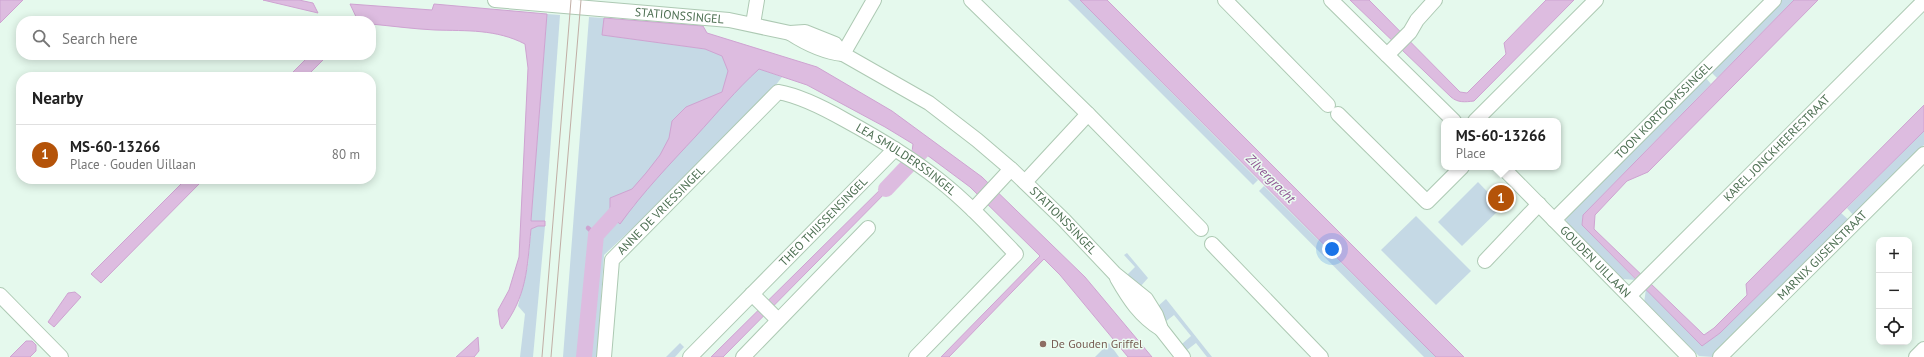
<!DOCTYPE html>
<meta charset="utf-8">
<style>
:root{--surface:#fff;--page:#f6f6f6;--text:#222;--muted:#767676;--line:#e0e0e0;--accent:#b45309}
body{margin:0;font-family:"PT Sans",sans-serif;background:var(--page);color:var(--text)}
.controls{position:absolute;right:12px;bottom:12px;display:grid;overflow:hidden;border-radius:8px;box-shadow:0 2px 10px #0003}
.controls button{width:36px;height:36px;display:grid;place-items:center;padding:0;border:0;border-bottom:1px solid var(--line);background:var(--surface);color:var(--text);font:20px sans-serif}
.you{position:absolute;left:1332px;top:249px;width:14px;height:14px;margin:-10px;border:3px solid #fff;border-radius:50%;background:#1a73e8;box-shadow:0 0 0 6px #1a73e833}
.badge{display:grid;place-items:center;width:26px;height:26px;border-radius:50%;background:var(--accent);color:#fff;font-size:13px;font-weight:700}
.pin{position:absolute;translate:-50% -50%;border:2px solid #fff;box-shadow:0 1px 4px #0006}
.popup{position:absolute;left:1441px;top:118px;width:120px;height:52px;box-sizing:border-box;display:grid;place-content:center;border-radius:8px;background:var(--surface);filter:drop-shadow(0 1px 3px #0005);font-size:13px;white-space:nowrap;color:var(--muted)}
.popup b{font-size:15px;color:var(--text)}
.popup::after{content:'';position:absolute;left:50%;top:100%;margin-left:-8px;border:8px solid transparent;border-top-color:var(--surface)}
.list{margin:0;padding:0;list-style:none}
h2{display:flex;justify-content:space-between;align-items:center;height:52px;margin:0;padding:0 16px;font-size:17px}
h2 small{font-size:13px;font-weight:400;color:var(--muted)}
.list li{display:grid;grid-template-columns:26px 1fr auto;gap:12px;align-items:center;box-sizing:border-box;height:60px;padding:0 16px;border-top:1px solid var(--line)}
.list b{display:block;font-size:15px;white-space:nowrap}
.list p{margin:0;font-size:13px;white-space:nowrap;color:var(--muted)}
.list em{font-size:13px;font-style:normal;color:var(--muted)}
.icon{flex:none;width:22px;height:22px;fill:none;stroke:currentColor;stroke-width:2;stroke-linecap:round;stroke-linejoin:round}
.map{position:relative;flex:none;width:1924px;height:357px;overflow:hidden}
.search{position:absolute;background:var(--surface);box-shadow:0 2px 10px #0003;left:16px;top:16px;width:360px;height:44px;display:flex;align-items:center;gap:10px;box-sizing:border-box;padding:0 14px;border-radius:16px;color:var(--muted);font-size:15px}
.panel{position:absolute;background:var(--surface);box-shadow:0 2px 10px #0003;left:16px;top:72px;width:360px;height:112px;border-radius:16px}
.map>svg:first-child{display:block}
</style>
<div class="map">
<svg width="1924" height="357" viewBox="0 0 1924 357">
<rect width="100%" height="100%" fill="#e5f9ed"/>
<g fill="#c5d9e5">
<path d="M 1068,0 L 1080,0 L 1258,180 L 1253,185 Z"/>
<path d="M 1780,0 L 1794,0 L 1717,78 L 1710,71 Z"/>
<path d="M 547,14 L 560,15 L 545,221 L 531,221 Z"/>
<path d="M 589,17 L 604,18 L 603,35 L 705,49 L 782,77 L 772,90 L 699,166 L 604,255 L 597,357 L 563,357 Z"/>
<path d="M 1705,77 L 1711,84 L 1583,215 L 1582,225 L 1636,280 L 1622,279 L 1567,225 L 1566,219 L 1569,212 Z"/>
<path d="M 1924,131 L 1924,145 L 1854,216 L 1847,208 Z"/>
<path d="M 1478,182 L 1502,207 L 1462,246 L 1438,222 Z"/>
<path d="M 1264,186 L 1436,357 L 1424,357 L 1259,191 Z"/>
<path d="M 1841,213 L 1850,221 L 1713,357 L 1699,356 L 1644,303 L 1646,289 L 1702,345 L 1720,333 Z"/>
<path d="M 1416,216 L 1471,271 L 1436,305 L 1381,250 Z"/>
<path d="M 538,226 L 545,226 L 533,357 L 520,357 L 525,314 L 518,306 L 528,265 L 531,229 Z"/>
<path d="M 1127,253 L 1148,278 L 1140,287 L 1127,275 L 1135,267 L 1124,255 Z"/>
<path d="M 1166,299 L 1212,357 L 1207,357 L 1196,343 L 1187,350 L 1182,344 L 1191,336 L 1174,315 L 1165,322 L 1157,307 Z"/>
<path d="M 680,343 L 684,347 L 675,357 L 666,357 Z"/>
<path d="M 1109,343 L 1119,357 L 1095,357 Z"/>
</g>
<g fill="#ddbce0" stroke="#cea3d1">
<path d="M 0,0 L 23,0 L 0,23 Z"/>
<path d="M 263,0 L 299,0 L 313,3 L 318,13 Z"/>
<path d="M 1080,0 L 1107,0 L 1464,357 L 1436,357 Z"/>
<path d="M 1350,0 L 1369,0 L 1460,92 L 1467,93 L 1506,54 L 1504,43 L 1546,0 L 1574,0 L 1474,101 C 1465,102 1458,103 1451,97 Z"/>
<path d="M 1794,0 L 1818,0 L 1648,172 L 1627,181 L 1595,215 L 1594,229 L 1704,335 L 1714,328 L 1747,295 L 1746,284 L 1924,105 L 1924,131 L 1720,333 L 1702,346 L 1582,225 L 1583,215 Z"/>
<path d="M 350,4 L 432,10 L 434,4 L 547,14 L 531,221 L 545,221 L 545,226 L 538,226 L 531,229 C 527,269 527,296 502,329 L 500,325 L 498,310 L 509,290 L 519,257 L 528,68 L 525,44 C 496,29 467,31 435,30 C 414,29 392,26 371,24 L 371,21 L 358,21 Z"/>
<path d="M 604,18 L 703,26 L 707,33 L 817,67 L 892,111 L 982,177 L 1085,277 L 1152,357 L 1128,357 L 1060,275 L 1044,259 L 949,357 L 941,357 L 1040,256 L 970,187 L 927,155 L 921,158 L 912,152 L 913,144 L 885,127 L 807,85 L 759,69 C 736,90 717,113 696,136 C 670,164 643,192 620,224 L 610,215 L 610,198 L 632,189 L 646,173 L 660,155 L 669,138 L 672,121 L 686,107 L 722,92 L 728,71 L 722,56 L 705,49 L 602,35 Z"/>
<path d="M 310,55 L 322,55 L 324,59 L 306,77 L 288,77 Z"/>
<path d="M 897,173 L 903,175 L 723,357 L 711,357 Z"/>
<path d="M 186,179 L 204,179 L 101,283 L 91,274 Z"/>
<path d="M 75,292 L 81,297 L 54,327 L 48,322 L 68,293 Z"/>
<path d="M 478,337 L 479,351 L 474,357 L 456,357 Z"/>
<path d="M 26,341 L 32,341 L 36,345 L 36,351 L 30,357 L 10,357 Z"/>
</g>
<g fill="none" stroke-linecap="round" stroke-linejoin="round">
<path stroke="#cea3d1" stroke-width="4.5" d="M 588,228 L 596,235"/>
<g stroke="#ddbce0" stroke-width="16">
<path d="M 886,189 L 922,151"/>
<path d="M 584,357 L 596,235 L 627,201"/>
</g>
<g stroke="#adc9b3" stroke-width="16">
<g id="minor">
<path id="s1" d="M 495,0 L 729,20 L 790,33 L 805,32 L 835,44 L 843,54 L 929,103 L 977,140 L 1011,169 L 1064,220 L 1115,274 L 1146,299 L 1156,315 L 1161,329 L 1183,357"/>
<path d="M 971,0 L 1088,114 L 1201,229"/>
<path d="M 1225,0 L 1328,105"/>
<path d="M 1331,0 L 1454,121"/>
<path d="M 753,24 L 757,0"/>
<path d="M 790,33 C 807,44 824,52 843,54"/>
<path d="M 843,54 L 874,0"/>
<path d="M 1387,55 L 1410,32 L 1417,20 L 1435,0"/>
<path d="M 1338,114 L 1427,202 L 1462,167"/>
<path d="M 1475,121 L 1596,0"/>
<path id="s2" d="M 1502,167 L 1689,357"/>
<path d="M 1025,182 L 1088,114"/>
<path d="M 973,210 L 1011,169"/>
<path id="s3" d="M 1554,220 L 1774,0"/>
<path d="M 1212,244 L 1321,357"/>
<path d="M 1485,261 L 1539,204"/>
<path d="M 1117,278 C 1129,299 1140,316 1161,329"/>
<path d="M 752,294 L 778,320"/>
<path d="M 0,295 L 61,357"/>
<path id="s4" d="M 1629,296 L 1924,1"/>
<path id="s5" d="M 604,357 L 612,260 L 778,92 C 801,96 824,108 845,120 C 878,138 910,157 939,180 C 967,202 991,228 1016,254 L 916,357"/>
<path id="s6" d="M 690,357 L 895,149"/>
<path d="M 743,357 L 868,228"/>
<path id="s7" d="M 1720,357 L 1924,154"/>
<path d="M 1916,357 L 1924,349"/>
</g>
</g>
<use href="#minor" stroke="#fff" stroke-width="14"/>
<g stroke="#c1aea5" stroke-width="1">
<path d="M 542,357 L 571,0"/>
<path d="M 551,357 L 581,0"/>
</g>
</g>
<circle fill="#8d6e63" stroke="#ebfdf1" stroke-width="1.5" cx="1043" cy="344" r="4"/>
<g text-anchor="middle" stroke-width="3" stroke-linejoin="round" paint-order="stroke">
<g font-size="12" fill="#4d6f52" stroke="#ebfdf1">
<text dy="4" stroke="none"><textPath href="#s1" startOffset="185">STATIONSSINGEL</textPath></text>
<text dy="4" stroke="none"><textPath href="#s3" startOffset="155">TOON KORTOOMSSINGEL</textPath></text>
<text dy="4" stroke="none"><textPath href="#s4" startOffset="209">KAREL JONCKHEERESTRAAT</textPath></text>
<text dy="4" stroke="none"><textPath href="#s5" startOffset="479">LEA SMULDERSSINGEL</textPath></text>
<text dy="4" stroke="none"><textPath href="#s5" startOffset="167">ANNE DE VRIESSINGEL</textPath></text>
<text dy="4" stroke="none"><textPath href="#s1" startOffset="635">STATIONSSINGEL</textPath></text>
<text dy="4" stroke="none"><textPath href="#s6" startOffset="190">THEO THIJSSENSINGEL</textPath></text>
<text dy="4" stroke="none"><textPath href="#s7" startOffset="144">MARNIX GIJSENSTRAAT</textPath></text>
<text dy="4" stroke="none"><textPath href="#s2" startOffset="133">GOUDEN UILLAAN</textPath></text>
</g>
<g font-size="12" fill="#785e54" stroke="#ebfdf1" text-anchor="start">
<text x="1051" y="348">De Gouden Griffel</text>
</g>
<g font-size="13" font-style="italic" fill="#8f5493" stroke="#ebfdf1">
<text transform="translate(1271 178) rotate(45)" y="5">Zilvergracht</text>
</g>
</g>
</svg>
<div class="controls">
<button>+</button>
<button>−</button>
<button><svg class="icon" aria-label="locate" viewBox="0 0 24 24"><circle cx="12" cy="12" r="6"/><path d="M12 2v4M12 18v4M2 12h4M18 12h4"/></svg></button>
</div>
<div class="you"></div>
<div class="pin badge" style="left:1501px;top:198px">1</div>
<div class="popup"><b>MS-60-13266</b>Place</div>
<div class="search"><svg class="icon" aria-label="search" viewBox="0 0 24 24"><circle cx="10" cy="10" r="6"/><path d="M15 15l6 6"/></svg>Search here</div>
<section class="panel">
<h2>Nearby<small></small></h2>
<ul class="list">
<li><span class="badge">1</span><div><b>MS-60-13266</b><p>Place · Gouden Uillaan</p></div><em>80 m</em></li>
</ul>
</section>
</div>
